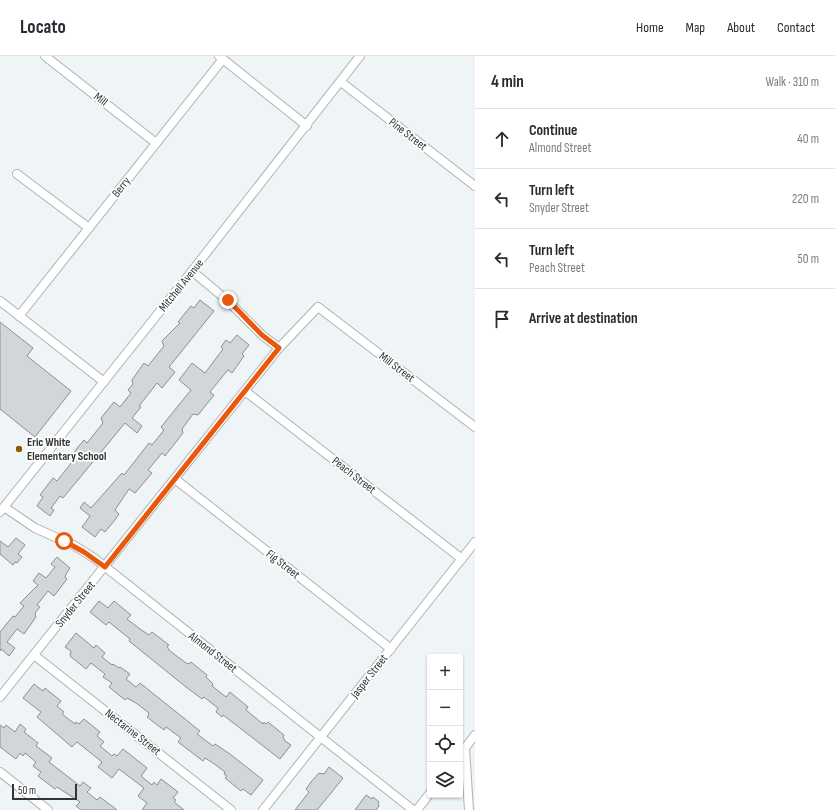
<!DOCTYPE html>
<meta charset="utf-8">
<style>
:root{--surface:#fff;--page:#f7f7f7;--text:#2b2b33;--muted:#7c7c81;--line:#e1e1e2}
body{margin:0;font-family:"Sofia Sans Condensed",sans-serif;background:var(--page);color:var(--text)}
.controls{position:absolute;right:12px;bottom:12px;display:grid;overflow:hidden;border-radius:4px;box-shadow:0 1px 3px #0004}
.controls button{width:36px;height:36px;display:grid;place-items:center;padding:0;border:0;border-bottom:1px solid var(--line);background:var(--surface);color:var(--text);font:20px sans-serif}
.scale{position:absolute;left:12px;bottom:10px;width:65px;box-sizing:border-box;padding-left:4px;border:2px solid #323435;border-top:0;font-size:11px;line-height:14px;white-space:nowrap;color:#323435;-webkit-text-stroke:3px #fff;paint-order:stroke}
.stop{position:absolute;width:12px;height:12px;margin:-9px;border:3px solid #ea580c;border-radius:50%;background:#fff}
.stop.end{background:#ea580c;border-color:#fff;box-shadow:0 1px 4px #0008}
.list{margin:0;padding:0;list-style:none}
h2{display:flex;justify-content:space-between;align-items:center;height:52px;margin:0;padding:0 16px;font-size:17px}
h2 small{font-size:13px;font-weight:400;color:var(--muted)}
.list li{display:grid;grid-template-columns:26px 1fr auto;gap:12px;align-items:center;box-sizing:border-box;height:60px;padding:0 16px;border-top:1px solid var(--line)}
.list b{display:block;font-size:15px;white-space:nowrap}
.list p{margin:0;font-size:13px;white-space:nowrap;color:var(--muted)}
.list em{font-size:13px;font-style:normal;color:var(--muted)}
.icon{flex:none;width:22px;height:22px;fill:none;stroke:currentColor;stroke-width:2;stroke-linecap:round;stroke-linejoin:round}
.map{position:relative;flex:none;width:475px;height:754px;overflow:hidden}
header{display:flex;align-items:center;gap:24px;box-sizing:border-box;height:56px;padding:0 20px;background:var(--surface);border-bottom:1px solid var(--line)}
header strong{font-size:19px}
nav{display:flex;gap:22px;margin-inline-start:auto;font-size:14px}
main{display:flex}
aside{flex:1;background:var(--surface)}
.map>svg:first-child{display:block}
</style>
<header>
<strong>Locato</strong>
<nav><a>Home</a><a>Map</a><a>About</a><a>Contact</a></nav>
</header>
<main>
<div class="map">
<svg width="475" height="754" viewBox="0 0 475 754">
<rect width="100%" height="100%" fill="#eff5f7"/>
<g fill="#d1d6d9" stroke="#8b9092">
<path d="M 200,244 L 214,255 L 169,311 L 175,316 L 162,332 L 157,327 L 139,350 L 141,351 L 132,362 L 142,370 L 137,377 L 125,367 L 63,442 L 60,440 L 51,452 L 54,454 L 50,460 L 37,450 L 43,441 L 40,439 L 53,422 L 57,425 L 72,406 L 71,404 L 73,402 L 71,401 L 78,391 L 84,384 L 87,387 L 103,367 L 101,362 L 114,346 L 120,351 L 131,337 L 128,334 L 133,328 L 132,324 L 144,307 L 148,310 L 164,290 L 162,285 L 180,267 L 178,266 L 191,250 L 194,252 Z"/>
<path d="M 0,266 L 33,292 L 27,300 L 71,335 L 35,381 L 0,353 Z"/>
<path d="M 237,279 L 249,289 L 242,298 L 244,300 L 232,317 L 228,314 L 222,321 L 210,336 L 214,339 L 198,359 L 193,358 L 182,373 L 183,377 L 165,400 L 162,397 L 148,414 L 152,417 L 135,437 L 129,433 L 115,454 L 119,458 L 114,465 L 105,476 L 101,473 L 95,481 L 82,471 L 90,460 L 80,452 L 84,446 L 91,452 L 122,417 L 124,419 L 149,387 L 152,389 L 164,374 L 161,371 L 191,334 L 179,324 L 192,307 L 205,317 L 223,293 L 221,291 L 226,284 L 230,287 Z"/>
<path d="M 16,482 L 25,489 L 18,498 L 22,501 L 17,507 L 15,506 L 13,509 L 0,498 L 0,485 L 8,491 Z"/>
<path d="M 57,501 L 70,512 L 66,518 L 65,521 L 67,523 L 54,540 L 48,535 L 37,549 L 40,551 L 35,557 L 36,561 L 24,578 L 17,573 L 7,586 L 15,592 L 9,600 L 1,593 L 0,595 L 0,576 L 13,560 L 15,561 L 24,550 L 20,547 L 38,529 L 33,525 L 39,517 L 46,522 L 55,511 L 51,508 Z"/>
<path d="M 99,545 L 108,552 L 114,545 L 131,559 L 127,563 L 140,573 L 149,579 L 152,576 L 169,589 L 167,590 L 169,594 L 174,598 L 186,607 L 189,608 L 191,606 L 207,619 L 206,621 L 213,628 L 212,630 L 226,641 L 230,636 L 248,651 L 246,654 L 263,668 L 264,666 L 266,668 L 268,666 L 284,679 L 283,681 L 285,685 L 291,689 L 280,703 L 223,659 L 222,661 L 216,656 L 218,652 L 204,641 L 202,643 L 186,631 L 129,585 L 130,583 L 109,566 L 106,569 L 90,556 Z"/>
<path d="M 76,577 L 94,592 L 96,589 L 105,597 L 102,601 L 112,609 L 113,608 L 119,612 L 120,611 L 130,618 L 126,623 L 136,631 L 140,627 L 200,675 L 197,678 L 213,690 L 215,688 L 230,698 L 263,724 L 251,739 L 243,733 L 241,735 L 225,722 L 227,720 L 224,718 L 225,716 L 213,707 L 205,702 L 203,705 L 178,686 L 181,682 L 166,671 L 164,674 L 147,661 L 149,659 L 148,656 L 136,647 L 127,642 L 125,644 L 109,631 L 112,627 L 103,621 L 105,618 L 91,607 L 86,613 L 70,600 L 71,595 L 65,591 Z"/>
<path d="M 34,628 L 43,635 L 45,632 L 61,645 L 57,650 L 64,656 L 62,658 L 75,668 L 76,666 L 79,668 L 84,663 L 100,676 L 97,680 L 104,686 L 100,690 L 112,700 L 114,698 L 117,700 L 123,693 L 147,712 L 141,720 L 152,729 L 154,726 L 157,729 L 161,723 L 178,736 L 173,742 L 176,744 L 174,746 L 184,754 L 142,754 L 147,747 L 138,740 L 144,732 L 119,713 L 112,722 L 98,711 L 102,706 L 77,686 L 72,691 L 37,661 L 41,656 L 23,642 Z"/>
<path d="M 20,668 L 26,673 L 24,676 L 38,687 L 36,690 L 52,702 L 49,706 L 80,730 L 83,726 L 91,732 L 87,736 L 97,744 L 100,741 L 117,754 L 81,754 L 76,750 L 80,746 L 57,731 L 55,733 L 38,720 L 41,716 L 33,710 L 36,706 L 25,697 L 23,700 L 20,697 L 16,703 L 0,691 L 0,669 L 4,672 L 6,669 L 15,676 Z"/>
<path d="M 329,711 L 343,722 L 331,737 L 317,754 L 295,754 L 309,736 L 306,733 L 311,726 L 319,717 L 324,718 Z"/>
<path d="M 366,739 L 372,743 L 373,741 L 379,746 L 378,748 L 379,750 L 376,754 L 355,754 Z"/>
</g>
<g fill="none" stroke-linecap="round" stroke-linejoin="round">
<g stroke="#adb3b5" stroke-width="10">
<g id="minor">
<path d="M 45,0 L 156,87"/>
<path d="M 219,0 L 307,70"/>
<path d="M 341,26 L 475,130"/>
<path d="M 17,118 L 89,172"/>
<path d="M 192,215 L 228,245 L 262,279 L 279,292"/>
<path d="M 0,245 L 104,326"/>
<path d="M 19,260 L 223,3"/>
<path d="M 245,335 L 462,503"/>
<path d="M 175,423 L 391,593"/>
<path d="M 4,451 L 35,472 L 75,490 L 94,502 L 413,754"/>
<path d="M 0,456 L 192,215 L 360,0"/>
<path d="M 34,599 L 231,754"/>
<path d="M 0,641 L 279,292 L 318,251 L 475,371"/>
<path d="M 465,692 L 469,754"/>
<path d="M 462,696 L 475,679"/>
<path d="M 0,716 L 48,754"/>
<path d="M 263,754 L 475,486"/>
<path d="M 417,754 L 430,737"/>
</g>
</g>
<use href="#minor" stroke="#fff" stroke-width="8"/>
</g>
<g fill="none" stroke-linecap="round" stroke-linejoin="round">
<path stroke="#ea580c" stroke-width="5" d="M 64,485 L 84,496 L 105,511 L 279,292 L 262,279 L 228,244"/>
</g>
<circle fill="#8a5901" stroke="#fff" stroke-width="1.5" cx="19" cy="393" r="4"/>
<g text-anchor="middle" stroke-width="3.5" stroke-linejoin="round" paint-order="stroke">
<g font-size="12" fill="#323435" stroke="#fff">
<text transform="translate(101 43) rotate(38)" y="4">Mill</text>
<text transform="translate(408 78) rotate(38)" y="4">Pine Street</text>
<text transform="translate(121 131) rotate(-52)" y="4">Berry</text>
<text transform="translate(181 229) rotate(-51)" y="4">Mitchell Avenue</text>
<text transform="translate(397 311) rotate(37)" y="4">Mill Street</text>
<text transform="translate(354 419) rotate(38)" y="4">Peach Street</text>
<text transform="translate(283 508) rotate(38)" y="4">Fig Street</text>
<text transform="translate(75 548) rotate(-51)" y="4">Snyder Street</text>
<text transform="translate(213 596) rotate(38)" y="4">Almond Street</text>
<text transform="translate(369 620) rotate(-52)" y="4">Jasper Street</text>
<text transform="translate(133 676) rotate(38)" y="4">Nectarine Street</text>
</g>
<g font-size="12" font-weight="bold" fill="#323435" stroke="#fff" text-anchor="start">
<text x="27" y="390">Eric White<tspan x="27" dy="14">Elementary School</tspan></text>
</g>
</g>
</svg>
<div class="controls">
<button>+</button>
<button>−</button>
<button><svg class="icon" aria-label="locate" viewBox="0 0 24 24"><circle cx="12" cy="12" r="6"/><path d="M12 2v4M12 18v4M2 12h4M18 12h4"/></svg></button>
<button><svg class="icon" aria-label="layers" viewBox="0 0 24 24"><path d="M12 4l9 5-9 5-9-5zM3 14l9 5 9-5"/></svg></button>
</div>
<div class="scale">50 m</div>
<div class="stop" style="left:64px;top:485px"></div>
<div class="stop end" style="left:228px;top:244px"></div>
</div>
<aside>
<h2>4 min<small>Walk · 310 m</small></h2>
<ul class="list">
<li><svg class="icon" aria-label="ahead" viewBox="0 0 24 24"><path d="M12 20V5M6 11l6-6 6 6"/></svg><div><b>Continue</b><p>Almond Street</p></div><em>40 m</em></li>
<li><svg class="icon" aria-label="left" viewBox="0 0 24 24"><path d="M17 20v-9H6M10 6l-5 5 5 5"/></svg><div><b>Turn left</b><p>Snyder Street</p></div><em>220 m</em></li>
<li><svg class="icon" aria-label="left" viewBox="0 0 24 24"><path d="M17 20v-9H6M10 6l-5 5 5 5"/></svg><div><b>Turn left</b><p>Peach Street</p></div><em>50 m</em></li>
<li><svg class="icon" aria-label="arrive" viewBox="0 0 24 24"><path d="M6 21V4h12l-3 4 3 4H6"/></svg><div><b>Arrive at destination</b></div></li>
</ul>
</aside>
</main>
